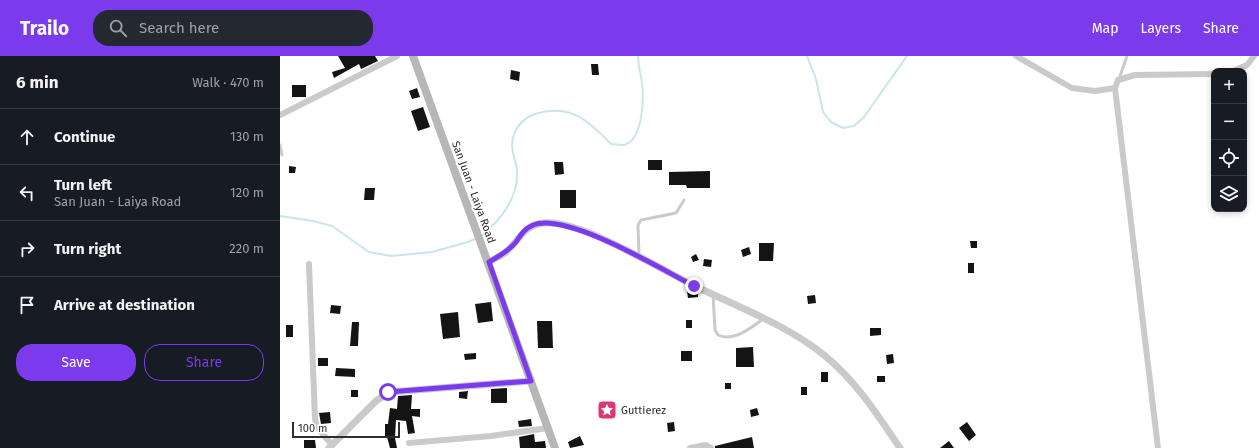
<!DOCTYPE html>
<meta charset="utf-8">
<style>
:root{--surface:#171b24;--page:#242831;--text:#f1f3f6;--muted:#9ea1a6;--line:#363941;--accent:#7c3aed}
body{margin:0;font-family:"Fira Sans",sans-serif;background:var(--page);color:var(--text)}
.controls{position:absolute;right:12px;top:12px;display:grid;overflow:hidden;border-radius:8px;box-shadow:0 2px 6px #0003}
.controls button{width:36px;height:36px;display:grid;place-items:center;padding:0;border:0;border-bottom:1px solid var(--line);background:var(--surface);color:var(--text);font:20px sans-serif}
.scale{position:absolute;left:12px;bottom:10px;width:108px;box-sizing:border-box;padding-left:4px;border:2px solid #2d2d2d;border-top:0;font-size:11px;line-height:14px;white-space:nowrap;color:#2d2d2d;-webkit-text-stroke:3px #fff;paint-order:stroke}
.stop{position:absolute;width:12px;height:12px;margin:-9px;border:3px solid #7c3aed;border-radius:50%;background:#fff}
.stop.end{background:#7c3aed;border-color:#fff;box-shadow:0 1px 4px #0008}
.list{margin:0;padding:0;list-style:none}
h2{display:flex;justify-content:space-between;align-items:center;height:52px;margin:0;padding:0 16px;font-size:17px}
h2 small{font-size:13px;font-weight:400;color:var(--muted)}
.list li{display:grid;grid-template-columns:26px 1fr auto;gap:12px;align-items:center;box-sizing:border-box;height:56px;padding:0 16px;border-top:1px solid var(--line)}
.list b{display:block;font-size:15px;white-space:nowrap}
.list p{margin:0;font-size:13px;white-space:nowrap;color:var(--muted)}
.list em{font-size:13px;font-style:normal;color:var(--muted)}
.actions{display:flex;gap:8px;padding:12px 16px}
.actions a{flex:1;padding:9px 0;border:1px solid var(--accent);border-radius:16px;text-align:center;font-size:14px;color:var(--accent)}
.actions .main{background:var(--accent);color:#fff}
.icon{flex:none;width:22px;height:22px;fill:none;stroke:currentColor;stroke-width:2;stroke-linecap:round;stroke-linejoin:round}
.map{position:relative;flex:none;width:979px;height:392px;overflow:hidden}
header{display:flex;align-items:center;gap:24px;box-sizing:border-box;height:56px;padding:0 20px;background:var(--accent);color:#fff}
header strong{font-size:19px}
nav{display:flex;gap:22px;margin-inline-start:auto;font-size:14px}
.search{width:280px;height:36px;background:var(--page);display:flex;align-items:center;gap:10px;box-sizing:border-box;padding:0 14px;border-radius:16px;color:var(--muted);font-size:15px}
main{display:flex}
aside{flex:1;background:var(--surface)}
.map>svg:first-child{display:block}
</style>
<header>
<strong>Trailo</strong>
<div class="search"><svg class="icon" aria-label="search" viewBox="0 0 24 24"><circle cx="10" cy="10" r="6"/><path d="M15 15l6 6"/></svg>Search here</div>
<nav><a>Map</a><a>Layers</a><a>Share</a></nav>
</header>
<main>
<aside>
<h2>6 min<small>Walk · 470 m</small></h2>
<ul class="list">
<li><svg class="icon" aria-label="ahead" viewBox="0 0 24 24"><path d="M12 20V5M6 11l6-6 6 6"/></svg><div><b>Continue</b></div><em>130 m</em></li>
<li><svg class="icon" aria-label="left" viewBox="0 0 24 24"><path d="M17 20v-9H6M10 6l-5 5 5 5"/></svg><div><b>Turn left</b><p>San Juan - Laiya Road</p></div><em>120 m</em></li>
<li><svg class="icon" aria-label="right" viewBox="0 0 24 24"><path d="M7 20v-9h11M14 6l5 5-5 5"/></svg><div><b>Turn right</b></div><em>220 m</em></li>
<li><svg class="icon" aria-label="arrive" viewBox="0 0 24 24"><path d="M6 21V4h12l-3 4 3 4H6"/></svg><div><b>Arrive at destination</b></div></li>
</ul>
<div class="actions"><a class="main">Save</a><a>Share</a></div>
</aside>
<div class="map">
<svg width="979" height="392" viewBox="0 0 979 392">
<rect width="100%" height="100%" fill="#fff"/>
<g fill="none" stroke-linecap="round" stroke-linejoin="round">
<g stroke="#c8e6ea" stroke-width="2">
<path d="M 527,0 L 536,23 L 543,56 L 551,66 L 563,72 L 574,70 L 584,61 L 627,0"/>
<path d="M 0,160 L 33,165 L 52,170 L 89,196 L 111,200 L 152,196 L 188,186 L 197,182"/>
<path d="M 201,180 C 221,164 239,141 237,114 C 235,100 229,92 234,78 C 238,68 246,61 255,58 C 290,47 308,64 331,88 C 335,88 340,89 344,89 C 363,84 364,43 362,27 C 361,18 358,10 358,0"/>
</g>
</g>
<g fill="#141414">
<path d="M 58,0 L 95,0 L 98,5 L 81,13 L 79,8 L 54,22 L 52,16 L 65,12 Z"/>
<path d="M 311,8 L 318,8 L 319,19 L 312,19 Z"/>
<path d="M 231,14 L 240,16 L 239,25 L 230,23 Z"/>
<rect x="12" y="29" width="14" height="12"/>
<path d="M 137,32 L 140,41 L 132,43 L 129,35 Z"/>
<path d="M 143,51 L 150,71 L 138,75 L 131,55 Z"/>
<rect x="368" y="104" width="14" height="10"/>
<path d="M 274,106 L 283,106 L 284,118 L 275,119 Z"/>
<path d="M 9,110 L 16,111 L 15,117 L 9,117 Z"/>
<path d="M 430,115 L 430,132 L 407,132 L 406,129 L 389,129 L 389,116 Z"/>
<path d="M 85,132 L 95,132 L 94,144 L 84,144 Z"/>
<rect x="280" y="134" width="16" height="18"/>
<path d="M 690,185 L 697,185 L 697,192 L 691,192 Z"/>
<path d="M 479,187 L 494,187 L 493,205 L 479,205 Z"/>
<path d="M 469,191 L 471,198 L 463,201 L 461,194 Z"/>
<path d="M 416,198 L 419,204 L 413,206 L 411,201 Z"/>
<path d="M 424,203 L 432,204 L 431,211 L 423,210 Z"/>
<rect x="688" y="207" width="6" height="10"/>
<path d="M 407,235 L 413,235 L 418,237 L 418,241 L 408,242 Z"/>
<path d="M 535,239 L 536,247 L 528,248 L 527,240 Z"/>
<path d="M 211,246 L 213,265 L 198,267 L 195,248 Z"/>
<path d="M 51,249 L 61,250 L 60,258 L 50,257 Z"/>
<path d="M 178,256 L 180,281 L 163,283 L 160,258 Z"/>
<rect x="406" y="264" width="6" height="8"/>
<path d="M 257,265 L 272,265 L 273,292 L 258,292 Z"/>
<path d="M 72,266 L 79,266 L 78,290 L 70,290 Z"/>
<rect x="6" y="269" width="7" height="12"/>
<path d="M 590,272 L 601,272 L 601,279 L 590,280 Z"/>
<path d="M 473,291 L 474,311 L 456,311 L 456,292 Z"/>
<rect x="401" y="295" width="11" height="10"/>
<path d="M 196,297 L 196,303 L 185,304 L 184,298 Z"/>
<path d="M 613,298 L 614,307 L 607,308 L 606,299 Z"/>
<rect x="38" y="302" width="10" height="8"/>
<path d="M 56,312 L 75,313 L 75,321 L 55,320 Z"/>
<rect x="541" y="316" width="7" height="10"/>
<rect x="597" y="320" width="8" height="6"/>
<rect x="445" y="327" width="6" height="6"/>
<rect x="521" y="331" width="6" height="8"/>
<path d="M 227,332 L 227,347 L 211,347 L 211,333 Z"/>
<rect x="71" y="334" width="7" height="7"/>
<path d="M 188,335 L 187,343 L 179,342 L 179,336 Z"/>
<path d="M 132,339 L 131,353 L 140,353 L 140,361 L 132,360 L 135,377 L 128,378 L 126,365 L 116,364 L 115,382 L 117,392 L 110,392 L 107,381 L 105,381 L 105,368 L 108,368 L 110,352 L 117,353 L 118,340 Z"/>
<path d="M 477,352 L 479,359 L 471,361 L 470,354 Z"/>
<path d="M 50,356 L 51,367 L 41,368 L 39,357 Z"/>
<path d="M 251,363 L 252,370 L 239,371 L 238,365 Z"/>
<path d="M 394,366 L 395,375 L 388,376 L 387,367 Z"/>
<path d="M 687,366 L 696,379 L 689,385 L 679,372 Z"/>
<path d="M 254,378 L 255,386 L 265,385 L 266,392 L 240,392 L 239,381 Z"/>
<path d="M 300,380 L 304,389 L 290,392 L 288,386 Z"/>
<path d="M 472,381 L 474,392 L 435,392 L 435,390 Z"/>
<path d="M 24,384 L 35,384 L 36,392 L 24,392 Z"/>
<path d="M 669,385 L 674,392 L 660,392 Z"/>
</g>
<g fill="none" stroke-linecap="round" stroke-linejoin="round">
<g stroke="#cacaca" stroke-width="3">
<path d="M 839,23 L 847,0"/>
<path d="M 0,89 L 2,99"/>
<path d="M 359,200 L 358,169 L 361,164 L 396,157 L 404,144"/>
<path d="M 433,239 L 435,274 L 438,279 C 453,286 471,272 483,263"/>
</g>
<g stroke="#cacaca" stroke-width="6">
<path d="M 736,0 L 792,32 L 815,35 L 835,32"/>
<path d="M 953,15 L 967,9 L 974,0"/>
<path d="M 0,59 L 117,0"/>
<path d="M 29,208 L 35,363 L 37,371 L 52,389"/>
<path d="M 129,387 L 211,380 L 268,372"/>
<path d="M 410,392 L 426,389 L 431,392"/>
<path d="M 878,392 L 835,32 L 838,24 L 855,19 L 934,18"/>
</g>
<g stroke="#cacaca" stroke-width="7">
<path d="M 209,206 C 214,203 220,200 225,197 C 239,185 243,169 264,167 C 301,164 378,212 413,229 C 457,251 506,268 544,299 C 576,325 597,358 620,392"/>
<path d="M 49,392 L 96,345 L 109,336 L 251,325"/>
</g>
<path stroke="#b7b7b7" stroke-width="8" d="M 133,0 L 275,392"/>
</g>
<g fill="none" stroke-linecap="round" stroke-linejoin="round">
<path stroke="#7c3aed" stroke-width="5" d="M 108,336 L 251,325 L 209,206 C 219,200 229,195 236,186 C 241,179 244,173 253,169 C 287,156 381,213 414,230"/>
</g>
<defs>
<g id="sight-square" transform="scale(1)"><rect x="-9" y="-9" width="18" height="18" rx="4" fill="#de3574" stroke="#fff"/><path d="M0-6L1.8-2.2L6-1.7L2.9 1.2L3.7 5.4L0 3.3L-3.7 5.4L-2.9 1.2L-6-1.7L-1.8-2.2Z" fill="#fff"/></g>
</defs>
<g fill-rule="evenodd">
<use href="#sight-square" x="327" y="354"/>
</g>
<g text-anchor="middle" stroke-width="4" stroke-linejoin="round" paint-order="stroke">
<g font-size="11" fill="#2d2d2d" stroke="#fff">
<text transform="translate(194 136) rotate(70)" y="4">San Juan - Laiya Road</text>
</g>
<g font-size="11" fill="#2d2d2d" stroke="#fff" text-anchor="start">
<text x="341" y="358">Guttierez</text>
</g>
</g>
</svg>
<div class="controls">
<button>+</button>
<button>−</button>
<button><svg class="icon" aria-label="locate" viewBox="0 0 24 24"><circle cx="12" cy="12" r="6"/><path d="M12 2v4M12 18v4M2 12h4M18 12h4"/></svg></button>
<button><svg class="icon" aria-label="layers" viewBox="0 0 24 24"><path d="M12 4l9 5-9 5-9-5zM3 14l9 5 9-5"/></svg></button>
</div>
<div class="scale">100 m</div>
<div class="stop" style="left:108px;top:336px"></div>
<div class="stop end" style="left:414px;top:230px"></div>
</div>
</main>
